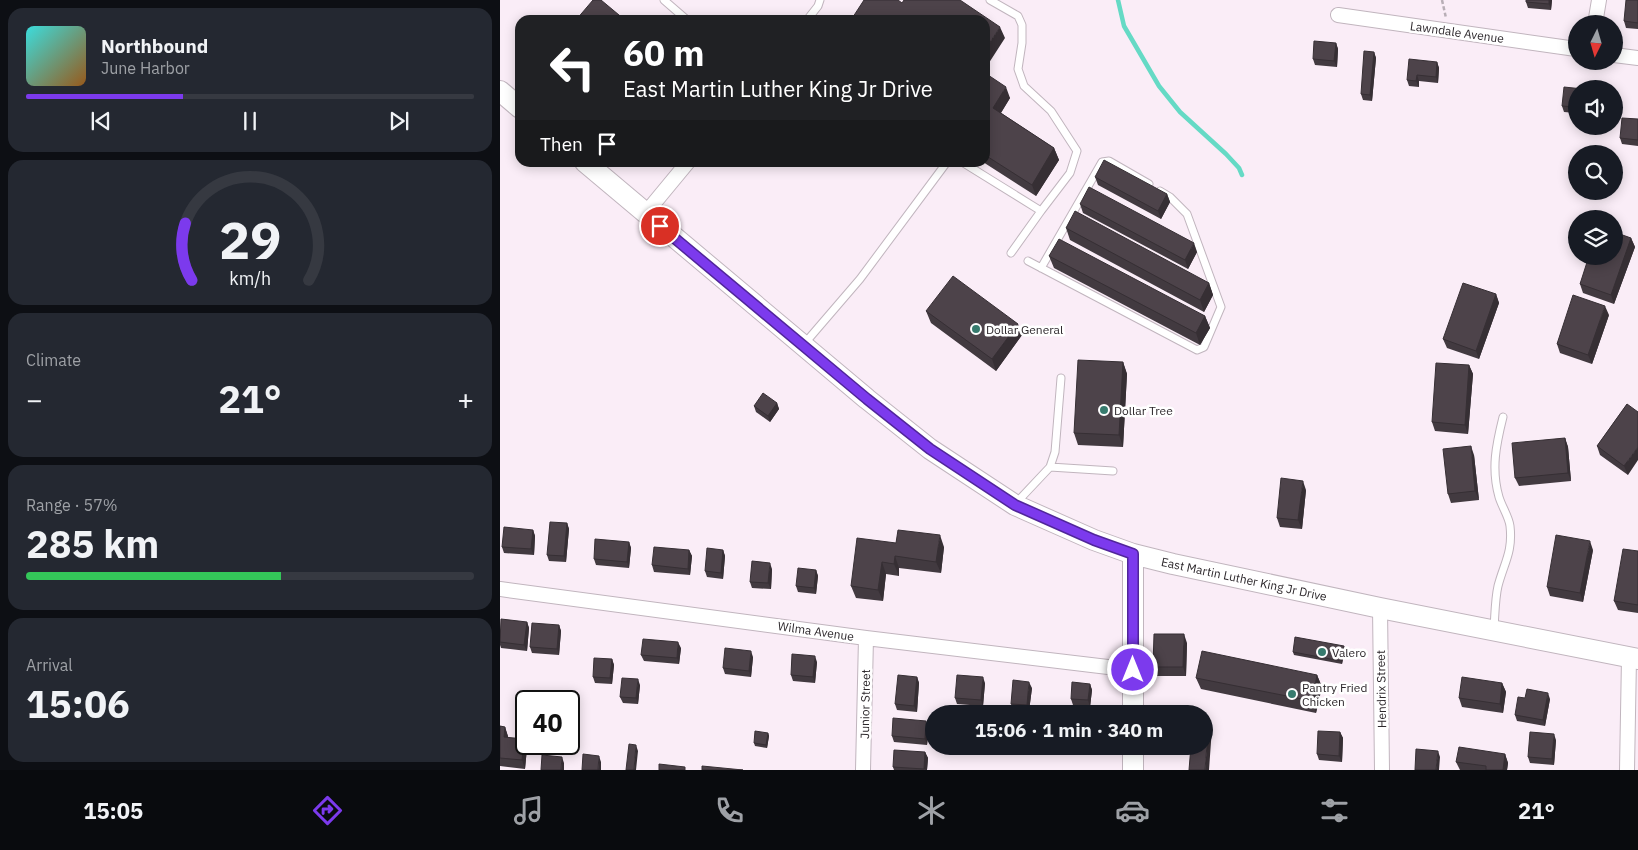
<!DOCTYPE html>
<html lang="en">
<head>
<meta charset="utf-8">
<style>
  :root { --surface:#171b24; --page:#242831; --text:#f1f3f6; --muted:#9ea1a6; --line:#363941; --accent:#7c3aed }
  body { margin:0; font-family:"IBM Plex Sans",sans-serif; background:var(--page); color:var(--text); height:100vh; display:flex; flex-direction:column; font-size:19px; white-space:nowrap }
  * { box-sizing:border-box; margin:0 }
  p { font-size:16px; color:var(--muted) }
  .icon { flex:none; width:28px; height:28px; fill:none; stroke:currentColor; stroke-width:2; stroke-linecap:round; stroke-linejoin:round }
  .map { position:relative; flex:1; overflow:hidden }
  .panel { display:flex; flex-direction:column; gap:8px; padding:8px; background:#0d0f14; width:500px }
  .panel>* { flex:none }
  .top-card { position:absolute; left:15px; top:15px; width:475px; height:152px; border-radius:15px; box-shadow:0 2px 12px #0003; background:#202124; color:#fff; overflow:hidden }
  .needle { width:32px; rotate:185deg }
  .fabs { position:absolute; left:1068px; top:15px; display:grid; gap:10px }
  .fabs a { display:grid; place-items:center; width:55px; height:55px; border-radius:50%; background:var(--surface); box-shadow:0 2px 12px #0003; font-size:25px }
  .speed { position:absolute; left:15px; top:690px; display:flex; gap:10px; font-size:25px; font-weight:700; text-align:center }
  .speed>* { display:grid; place-content:center; width:65px; height:65px; border-radius:50%; background:var(--surface); box-shadow:0 2px 12px #0003; line-height:1 }
  .speed .limit { border:2px solid #111; border-radius:8px; background:#fff; color:#111 }
  .pin { position:absolute; display:grid; place-items:center; width:42px; height:42px; color:#fff; margin:-21px; border:2px solid #fff; border-radius:50%; box-shadow:0 1px 5px #0007 }
  .me { position:absolute; width:55px; margin:-28px; rotate:0deg; stroke-linejoin:round; filter:drop-shadow(0 0 4px #0008) }
  .turn { display:flex; align-items:center; gap:18px; height:105px; padding:0 25px; font-size:22px }
  .turn .icon { width:65px; height:65px; stroke-width:2.5 }
  .turn b { display:block; font-size:35px; line-height:42px }
  .then { display:flex; align-items:center; height:48px; padding:0 25px; background:#0003; gap:10px; font-size:19px }
  .big { font-size:38px; font-weight:700; line-height:1.1 }
  .panel .widget { flex:1; display:flex; flex-direction:column; justify-content:center; gap:8px; min-width:0; padding:0 18px; border-radius:15px; background:var(--page) }
  .panel .dial { align-items:center; gap:0 }
  .dial svg { height:130px; overflow:visible; fill:none; stroke:var(--line); stroke-width:7; stroke-linecap:round; text-anchor:middle }
  .dial text { fill:var(--text); stroke:none }
  .song { display:flex; align-items:center; gap:15px }
  .cover { width:60px; height:60px; border-radius:8px; background:linear-gradient(135deg,hsl(180 70% 55%),hsl(30 70% 35%)) }
  .played { height:5px; border-radius:2px; background:linear-gradient(90deg,var(--accent) 35%,var(--line) 35%) }
  .keys { display:flex; justify-content:space-around; direction:ltr }
  .heat { display:flex; justify-content:space-between; align-items:center; font-size:28px; direction:ltr }
  .charge { height:8px; border-radius:4px; background:linear-gradient(90deg,#34c759 57%,var(--line) 0) }
  .trip { position:absolute; left:425px; top:705px; width:288px; height:50px; border-radius:25px; background:var(--surface); box-shadow:0 2px 12px #0003; font-weight:700; line-height:50px; text-align:center }
  .tab-bar { display:flex; height:80px; justify-content:space-around; align-items:center; background:#090b0e; color:var(--muted) }
  .tab-bar .icon { width:35px; height:35px }
  .tab-bar .current { color:var(--accent) }
  .tab-bar b { font-size:22px; color:var(--text) }
  main { display:flex; flex:1; min-height:0 }
  .map>svg:first-child { display:block }
</style>
</head>
<body>
<main>
<section class="panel">
<div class="widget">
<div class="song"><i class="cover"></i><div><b>Northbound</b><p>June Harbor</p></div></div>
<div class="played"></div>
<div class="keys"><svg class="icon" aria-label="previous" viewBox="0 0 24 24"><path d="M18 5L8 12l10 7zM5 5v14"/></svg><svg class="icon" aria-label="pause" viewBox="0 0 24 24"><path d="M8 5v14M16 5v14"/></svg><svg class="icon" aria-label="next" viewBox="0 0 24 24"><path d="M6 5l10 7-10 7zM19 5v14"/></svg></div>
</div>
<div class="widget dial"><svg viewBox="0 0 100 80">
<path d="M14 69A42 42 0 1 1 86 69"/>
<path d="M14 69A42 42 0 0 1 10 34" stroke="#7c3aed"/>
<text x="50" y="56" font-size="32" font-weight="700">29</text>
<text x="50" y="72" font-size="11">km/h</text>
</svg></div>
<div class="widget"><p>Climate</p>
<div class="heat"><a>−</a><b class="big">21°</b><a>+</a></div>
</div>
<div class="widget"><p>Range · 57%</p><b class="big">285 km</b><div class="charge"></div></div>
<div class="widget"><p>Arrival</p><b class="big">15:06</b></div>
</section>
<div class="map">
<svg width="1138" height="770" viewBox="0 0 1138 770">
  <rect width="100%" height="100%" fill="#faedf7"/>
  <g fill="none" stroke-linecap="round" stroke-linejoin="round">
    <path stroke="#65dac5" stroke-width="4.5" d="M618,0L624,26L659,86L680,112L726,154L739,168L742,175"/>
    <defs>
      <path id="lane" d="M164,0L187,20
        M307,20L318,6L320,0
        M462,162L541,211L570,173L577,151L551,111L524,86L518,69L522,43V25L518,16L490,0
        M511,253L541,211
        M528,261L697,350L704,347L721,307L687,214L670,197L660,191
        M541,268L602,162L609,161L649,184
        M305,343L360,279L447,162
        M550,467L555,452L561,378
        M517,502L550,467L613,471
        M994,628C995,615 995,599 998,586C1004,563 1013,552 1010,526C1009,517 1002,507 999,497C991,469 996,445 1003,417"/>
      <path id="street" d="M838,15L1076,49
        M1095,24L1099,0
        M1114,55L1138,58
        M145,214L188,162
        M0,589L366,638L633,670
        M880,608L882,770
        M363,770L366,638
        M1127,770L1129,658"/>
      <path id="secondary" d="M0,91L20,108
        M85,162L367,399L430,449L515,505L594,540L633,554L673,564L880,608L1138,659
        M633,714V554
        M633,770V746"/>
    </defs>
    <use href="#lane" stroke="#c1b5be" stroke-width="9"/>
    <use href="#street" stroke="#c1b5be" stroke-width="16"/>
    <use href="#secondary" stroke="#c1b5be" stroke-width="22"/>
    <path stroke="#b8aeb6" stroke-width="2.5" stroke-dasharray="4 2.5" stroke-linecap="butt" d="M942,0L946,18"/>
    <use href="#lane" stroke="#fff" stroke-width="7"/>
    <use href="#street" stroke="#fff" stroke-width="14"/>
    <use href="#secondary" stroke="#fff" stroke-width="20"/>
  </g>
  <path fill="#423a40" d="M1026,0H1052L1051,10L1028,8L1026,2Z
    M1138,0V29L1126,28L1124,21Z
    M836,43L838,49L837,67L815,65L813,59Z
    M874,52L876,58L872,101L863,100L861,94Z
    M937,62L939,68L938,83L919,81V87L909,86L907,80Z
    M485,73L510,98L501,113L554,148L559,160L536,196L483,162H485Z
    M1076,89V113L1064,112L1062,106Z
    M1138,119V146L1122,144L1120,138Z
    M595,177L667,194L670,202L661,219L598,185Z
    M580,204L697,252L688,269L583,213Z
    M566,228L709,283L713,295L704,312L570,240Z
    M1131,238L1135,247L1114,304L1083,293L1080,284Z
    M549,256L705,316L710,328L700,345L554,268Z
    M996,294L999,303L979,359L947,348L943,339Z
    M426,311L522,335L496,371L431,323Z
    M1109,315L1092,364L1060,353L1057,344Z
    M623,362L627,374L623,447L578,445L574,433Z
    M969,365L973,374L968,434L935,431L932,422Z
    M277,403L279,409L270,422L256,412L254,406Z
    M1127,404L1128,475L1100,455L1097,446Z
    M1065,438L1068,447L1071,481L1019,486L1015,478Z
    M974,455L979,500L951,503L948,494Z
    M806,490L802,529L780,527L777,518Z
    M67,523L69,529L66,562L49,561L47,555Z
    M33,530L35,536L34,555L4,553L2,547Z
    M129,542L131,548L129,568L96,565L94,559Z
    M396,543L444,547L441,573L399,568V576L386,574L383,601L356,598L351,586Z
    M189,550L192,556L190,575L154,572L152,565Z
    M223,550L225,556L223,579L207,577L205,571Z
    M1093,550L1083,602L1050,596L1047,587Z
    M1138,551V613L1118,610L1114,601Z
    M272,569L271,589L252,588L250,582Z
    M316,570L318,576L316,594L298,592L296,586Z
    M27,622L29,628L27,651L1,648L0,645V630Z
    M59,625L61,631L59,655L32,653L30,647Z
    M687,643L686,676H657L653,667Z
    M181,648L179,664L144,661L141,655Z
    M845,649L842,664L794,655L793,652Z
    M253,657L251,677L225,674L223,668Z
    M112,659L114,665L112,684L95,683L93,677Z
    M317,662L315,683L293,681L291,675Z
    M817,675L822,687L816,713L701,689L696,678Z
    M417,677L419,683L417,712L397,710L395,704Z
    M485,683L483,706L457,704L455,698Z
    M1002,683L1006,692L1003,713L962,707L959,698Z
    M590,684L592,690L590,707L573,705L571,699Z
    M140,685L138,704L123,703L120,697Z
    M532,688L529,711L513,710L511,704Z
    M1025,698L1050,699L1045,726L1017,721L1015,715Z
    M0,726L5,727L8,737L27,748L25,769L0,766Z
    M429,727L427,745L394,742L392,736Z
    M840,732L843,738L842,762L819,760L817,754Z
    M268,733L269,736L267,748L255,746L254,743Z
    M1056,740L1054,765L1030,763L1028,757Z
    M425,752L428,758L427,770H394L393,767Z
    M1005,754L1008,763L1007,770H960L956,762Z"/>
  <path fill="#362f34" d="M1049,0H1052L1051,10L1049,4Z
    M500,27L505,38L485,69V50Z
    M836,43L838,49L837,67L834,61Z
    M874,52L876,58L872,101L870,95Z
    M937,62L939,68L938,83L936,77Z
    M917,75L919,81V87L916,81Z
    M506,87L510,98L497,119L493,108Z
    M554,148L559,160L536,196L532,185Z
    M667,194L670,202L661,219L658,211Z
    M1131,238L1135,247L1114,304L1111,295Z
    M694,243L697,252L688,269L685,260Z
    M709,283L713,295L704,312L700,300Z
    M996,294L999,303L979,359L976,351Z
    M1105,306L1109,315L1092,364L1088,355Z
    M705,316L710,328L700,345L696,333Z
    M518,324L522,335L496,371L492,359Z
    M623,362L627,374L623,447L619,435Z
    M969,365L973,374L968,434L965,425Z
    M277,403L279,409L270,422L268,416Z
    M1065,438L1068,447L1071,481L1068,473Z
    M971,446L974,455L979,500L975,491Z
    M1138,447V460L1128,475L1124,466Z
    M803,481L806,490L802,529L798,520Z
    M67,523L69,529L66,562L64,556Z
    M33,530L35,536L34,555L31,549Z
    M440,535L444,547L441,573L436,562Z
    M1090,541L1093,550L1083,602L1080,593Z
    M129,542L131,548L129,568L127,562Z
    M189,550L192,556L190,575L188,569Z
    M223,550L225,556L223,579L221,573Z
    M395,556L399,568V576L394,564Z
    M382,562L386,574L383,601L378,590Z
    M270,563L272,569L271,589L268,583Z
    M316,570L318,576L316,594L314,588Z
    M27,622L29,628L27,651L24,645Z
    M59,625L61,631L59,655L57,649Z
    M684,634L687,643L686,676L683,667Z
    M178,642L181,648L179,664L177,658Z
    M844,646L845,649L842,664L841,661Z
    M251,651L253,657L251,677L249,671Z
    M315,656L317,662L315,683L313,677Z
    M112,659L114,665L112,684L110,678Z
    M817,675L822,687L816,713L812,701Z
    M417,677L419,683L417,712L414,706Z
    M483,677L485,683L483,706L481,700Z
    M138,679L140,685L138,704L136,698Z
    M529,682L532,688L529,711L527,705Z
    M1002,683L1006,692L1003,713L1000,704Z
    M590,684L592,690L590,707L588,700Z
    M1048,693L1050,699L1045,726L1043,720Z
    M709,719L712,728L709,770H705Z
    M426,721L429,727L427,745L425,739Z
    M5,727L8,736L7,746L4,737Z
    M840,732L843,738L842,762L839,756Z
    M268,733L269,736L267,748L266,745Z
    M1054,734L1056,740L1054,765L1052,759Z
    M24,739L27,748L25,769L22,760Z
    M136,745L138,751L136,770H134Z
    M938,751L940,757L939,770H936Z
    M425,752L428,758L427,770L424,769Z
    M1005,754L1008,763L1007,770H1003Z
    M99,756L101,762V770H98Z
    M62,757L64,763V770H61Z"/>
  <path fill="#4d434a" stroke="#362f34" d="M93,0H101L125,20H76Z
    M364,0H398L402,3L404,0H460L500,27L485,50V20H351Z
    M1026,0H1049V4L1026,2Z
    M1126,0H1138V23L1124,21Z
    M814,41L836,43L834,61L813,59Z
    M864,51L874,52L870,95L861,94Z
    M909,59L937,62L936,77L917,75L916,81L907,80Z
    M485,73L506,87L493,108L554,148L532,185L485,155Z
    M1064,87L1083,89H1076V107L1062,106Z
    M1122,118L1138,119V140L1120,138Z
    M604,160L667,194L658,211L595,177Z
    M589,187L694,243L685,260L580,204Z
    M575,211L709,283L700,300L566,228Z
    M1114,232L1131,238L1111,295L1080,284L1089,256H1114Z
    M559,239L705,316L696,333L549,256Z
    M453,276L518,324L492,359L426,311Z
    M963,283L996,294L976,351L943,339Z
    M1073,295L1105,306L1088,355L1057,344Z
    M578,360L623,362L619,435L574,433Z
    M936,363L969,365L965,425L932,422Z
    M263,393L277,403L268,416L254,406Z
    M1127,404L1138,412V447L1124,466L1097,446Z
    M1065,438L1068,473L1015,478L1012,443Z
    M971,446L975,491L948,494L943,449Z
    M781,478L803,481L798,520L777,518Z
    M50,522L67,523L64,556L47,555Z
    M4,527L33,530L31,549L2,547Z
    M398,530L440,535L436,562L395,556L394,564L382,562L378,590L351,586L357,538L396,543Z
    M1056,535L1090,541L1080,593L1047,587Z
    M95,539L129,542L127,562L94,559Z
    M154,547L189,550L188,569L152,565Z
    M207,548L223,550L221,573L205,571Z
    M1123,549L1138,551V605L1114,601Z
    M252,561L270,563L268,583L250,582Z
    M298,568L316,570L314,588L296,586Z
    M1,619L27,622L24,645L0,642Z
    M32,623L59,625L57,649L30,647Z
    M654,634H684L683,667H653Z
    M795,637L844,646L841,661L793,652Z
    M143,639L178,642L177,658L141,655Z
    M225,648L251,651L249,671L223,668Z
    M702,651L817,675L812,701L696,678Z
    M292,654L315,656L313,677L291,675Z
    M94,658L112,659L110,678L93,677Z
    M398,675L417,677L414,706L395,704Z
    M457,675L483,677L481,700L455,698Z
    M962,677L1002,683L1000,704L959,698Z
    M122,678L138,679L136,698L120,697Z
    M513,680L529,682L527,705L511,704Z
    M572,682L590,684L588,700L571,699Z
    M1027,689L1048,693L1043,720L1015,715L1018,697L1025,698Z
    M393,718L426,721L425,739L392,736Z
    M704,718L709,719L705,770H689L691,746H704Z
    M0,726L5,727L4,737L24,739L22,760L0,758Z
    M255,731L268,733L266,745L254,743Z
    M818,731L840,732L839,756L817,754Z
    M1030,732L1054,734L1052,759L1028,757Z
    M129,744L136,745L134,770H126Z
    M959,747L1005,754L1003,770H986V766L956,762Z
    M916,749L938,751L936,770H915Z
    M394,750L425,752L424,769L393,767Z
    M83,754L99,756L98,770H82Z
    M42,755L62,757L61,770H41Z
    M159,764L185,767V770H159Z
    M202,766L243,770H202Z"/>
  <g fill="none" stroke-linecap="round" stroke-linejoin="round">
    <defs>
      <path id="route" d="M160,226L367,399L430,449L515,505L594,540L633,554V670"/>
    </defs>
    <use href="#route" stroke="#51269a" stroke-width="12"/>
    <use href="#route" stroke="#7c3aed" stroke-width="9"/>
  </g>
  <g fill="#377b6e" stroke="#fff" stroke-width="2">
    <circle cx="476" cy="329" r="5"/>
    <circle cx="604" cy="410" r="5"/>
    <circle cx="822" cy="652" r="5"/>
    <circle cx="792" cy="694" r="5"/>
  </g>
  <g text-anchor="middle" dominant-baseline="central" stroke-width="5" stroke-linejoin="round" paint-order="stroke">
    <g font-size="12" fill="#2c272b" stroke="#fff">
      <text transform="translate(957 32) rotate(8)">Lawndale Avenue</text>
      <text transform="translate(744 579) rotate(12)">East Martin Luther King Jr Drive</text>
      <text transform="translate(316 631) rotate(8)">Wilma Avenue</text>
      <text transform="translate(881 689) rotate(-91)">Hendrix Street</text>
      <text transform="translate(365 704) rotate(-89)">Junior Street</text>
    </g>
    <g font-size="12" fill="#2c272b" stroke="#fff" text-anchor="start">
      <text x="486" y="329">Dollar General</text>
      <text x="614" y="410">Dollar Tree</text>
      <text x="832" y="652">Valero</text>
      <text x="802" y="687">Pantry Fried<tspan x="802" dy="14">Chicken</tspan></text>
    </g>
  </g>
</svg>
<div class="fabs">
<a><svg class="needle" viewBox="-14 -14 28 28"><path d="M0-13l5 13h-10z" fill="#e53935"/><path d="M0 13l5-13h-10z" fill="#9ea1a6"/></svg></a>
<a><svg class="icon" aria-label="sound" viewBox="0 0 24 24"><path d="M4 9h4l5-4v14l-5-4H4zM17 9q2 3 0 6"/></svg></a>
<a><svg class="icon" aria-label="search" viewBox="0 0 24 24"><circle cx="10" cy="10" r="6"/><path d="M15 15l6 6"/></svg></a>
<a><svg class="icon" aria-label="layers" viewBox="0 0 24 24"><path d="M12 4l9 5-9 5-9-5zM3 14l9 5 9-5"/></svg></a>
</div>
<div class="speed"><div class="limit">40</div></div>
<div class="pin" style="left:160px;top:226px;background:#d93025"><svg class="icon" aria-label="arrive" viewBox="0 0 24 24"><path d="M6 21V4h12l-3 4 3 4H6"/></svg></div>
<svg class="me" style="left:633px;top:670px" viewBox="-20 -20 40 40"><circle r="17" fill="#7c3aed" stroke="#fff" stroke-width="3"/><path d="M0-11L8 9 0 5-8 9z" fill="#fff"/></svg>
<div class="trip">15:06 · 1 min · 340 m</div>
<div class="top-card">
<div class="turn"><svg class="icon" aria-label="left" viewBox="0 0 24 24"><path d="M17 20v-9H6M10 6l-5 5 5 5"/></svg><div><b>60 m</b>East Martin Luther King Jr Drive</div></div>
<div class="then">Then<svg class="icon" aria-label="arrive" viewBox="0 0 24 24"><path d="M6 21V4h12l-3 4 3 4H6"/></svg></div>
</div>
</div>
</main>
<nav class="tab-bar">
<b>15:05</b>
<svg class="icon current" aria-label="directions" viewBox="0 0 24 24"><path d="M12 3l9 9-9 9-9-9zM9 14v-3h6M13 9l2 2-2 2"/></svg>
<svg class="icon" aria-label="music" viewBox="0 0 24 24"><path d="M9 18V5l10-2v13"/><circle cx="6" cy="18" r="3"/><circle cx="16" cy="16" r="3"/></svg>
<svg class="icon" aria-label="phone" viewBox="0 0 24 24"><path d="M5 4h4l2 5-3 2q2 4 5 5l2-3 5 2v4C11 20 4 13 5 4z"/></svg>
<svg class="icon" aria-label="climate" viewBox="0 0 24 24"><path d="M12 3v18M4 7l16 10M4 17L20 7"/></svg>
<svg class="icon" aria-label="car" viewBox="0 0 24 24"><path d="M5 17H2v-5l4-1 3-4h7l3 4 3 1v5h-3M9 17h6M6 11h13"/><circle cx="7" cy="17" r="2"/><circle cx="17" cy="17" r="2"/></svg>
<svg class="icon" aria-label="filters" viewBox="0 0 24 24"><path d="M4 7h16M4 17h16"/><circle cx="9" cy="7" r="2"/><circle cx="15" cy="17" r="2"/></svg>
<b>21°</b>
</nav>
</body>
</html>
